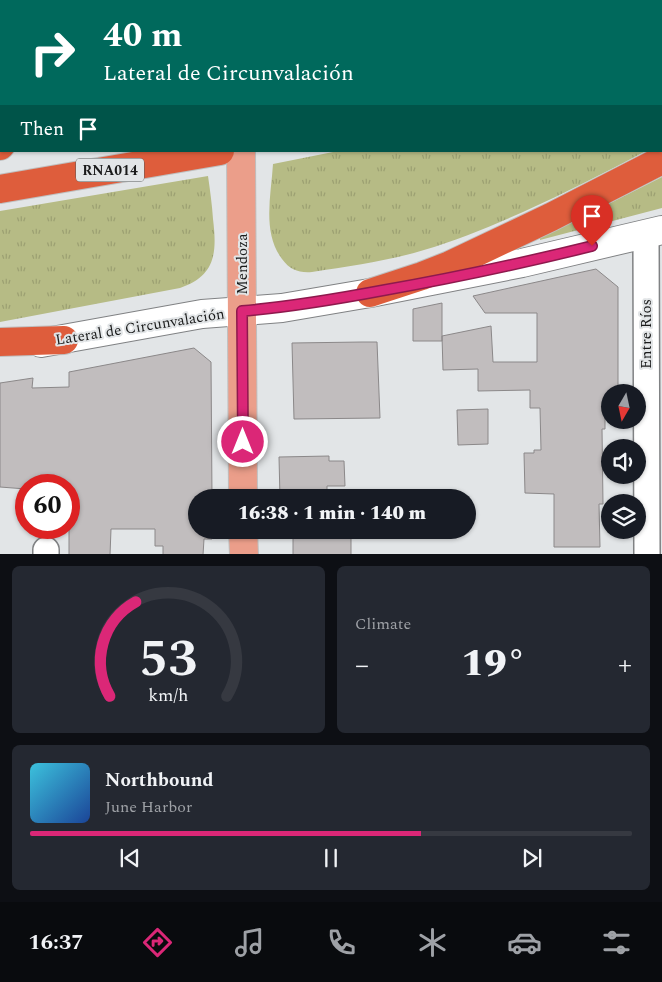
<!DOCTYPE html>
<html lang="en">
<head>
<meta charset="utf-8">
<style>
  :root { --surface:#171b24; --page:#242831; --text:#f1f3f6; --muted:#9ea1a6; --line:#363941; --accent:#db2777 }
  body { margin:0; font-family:Spectral,serif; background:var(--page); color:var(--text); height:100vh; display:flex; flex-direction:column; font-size:19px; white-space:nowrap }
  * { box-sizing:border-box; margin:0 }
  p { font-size:16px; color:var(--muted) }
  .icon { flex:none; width:28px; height:28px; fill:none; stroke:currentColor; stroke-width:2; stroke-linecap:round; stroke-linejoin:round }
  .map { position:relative; height:554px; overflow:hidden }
  .side { display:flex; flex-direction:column; gap:12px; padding:12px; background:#0d0f14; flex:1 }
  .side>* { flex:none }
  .banner { position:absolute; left:0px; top:0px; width:662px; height:152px; box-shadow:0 1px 4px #0004; background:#00695c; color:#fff; overflow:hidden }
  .needle { width:32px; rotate:189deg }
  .tools { position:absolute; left:601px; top:384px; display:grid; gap:10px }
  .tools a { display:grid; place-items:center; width:45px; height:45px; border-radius:50%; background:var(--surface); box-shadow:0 1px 4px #0004; font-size:25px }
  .speed { position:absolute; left:15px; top:474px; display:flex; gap:10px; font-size:25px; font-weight:700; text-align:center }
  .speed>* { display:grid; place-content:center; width:65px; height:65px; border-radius:50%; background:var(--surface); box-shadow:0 1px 4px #0004; line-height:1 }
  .speed .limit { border:8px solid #d22; background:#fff; color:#111 }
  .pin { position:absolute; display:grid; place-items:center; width:42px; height:42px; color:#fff; margin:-51px -21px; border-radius:50% 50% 50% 0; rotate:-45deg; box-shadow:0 0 5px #0007 }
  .pin .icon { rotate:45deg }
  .me { position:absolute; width:55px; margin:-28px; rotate:0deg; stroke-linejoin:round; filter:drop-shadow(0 0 4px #0008) }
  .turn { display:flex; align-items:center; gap:18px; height:105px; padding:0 20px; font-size:22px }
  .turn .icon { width:65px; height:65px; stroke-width:2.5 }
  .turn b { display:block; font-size:35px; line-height:42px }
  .then { display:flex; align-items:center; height:48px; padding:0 20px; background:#0003; gap:10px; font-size:19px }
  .big { font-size:38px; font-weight:800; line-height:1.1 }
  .side .widget { flex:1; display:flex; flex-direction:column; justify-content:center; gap:8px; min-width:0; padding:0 18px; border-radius:8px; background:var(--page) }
  .side .dial { align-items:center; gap:0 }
  .dial svg { height:130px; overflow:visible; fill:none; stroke:var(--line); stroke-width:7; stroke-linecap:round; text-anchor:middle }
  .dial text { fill:var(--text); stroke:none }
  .song { display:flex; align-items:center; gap:15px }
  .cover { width:60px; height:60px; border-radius:8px; background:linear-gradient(135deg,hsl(190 70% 55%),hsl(220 70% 35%)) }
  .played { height:5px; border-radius:2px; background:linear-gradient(90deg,var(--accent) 65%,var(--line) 65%) }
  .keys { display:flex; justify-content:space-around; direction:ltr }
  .heat { display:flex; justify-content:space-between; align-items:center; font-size:28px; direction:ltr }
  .side .tiles { flex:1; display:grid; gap:12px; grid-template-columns:1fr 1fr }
  .widget:last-child { grid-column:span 2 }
  .trip { position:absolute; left:188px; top:489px; width:288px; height:50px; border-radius:25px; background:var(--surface); box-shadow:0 1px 4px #0004; font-weight:800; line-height:50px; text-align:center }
  .tabs { display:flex; height:80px; justify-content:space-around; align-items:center; background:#090b0e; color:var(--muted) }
  .tabs .icon { width:35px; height:35px }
  .tabs .selected { color:var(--accent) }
  .tabs b { font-size:22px; color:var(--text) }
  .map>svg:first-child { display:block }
</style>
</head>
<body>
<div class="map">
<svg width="662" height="555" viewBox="0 0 662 555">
  <defs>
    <pattern id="grass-tufts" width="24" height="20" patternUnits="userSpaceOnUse" patternTransform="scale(1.25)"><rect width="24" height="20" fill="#b6bb85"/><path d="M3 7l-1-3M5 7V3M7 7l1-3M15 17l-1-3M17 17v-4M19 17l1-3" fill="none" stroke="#9ca072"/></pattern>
  </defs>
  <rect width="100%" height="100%" fill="#e2e5e7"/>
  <path fill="url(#grass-tufts)" d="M53,0H208L209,1H44Z
    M269,0H604L599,1H269Z
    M0,8H1V120H0Z
    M338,151H646C606,172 565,193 523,212C491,226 458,240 424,250C388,261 350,266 312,272C299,273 290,270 282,259C262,232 271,196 273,164Z
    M208,176C210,190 212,204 213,219C217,252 216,276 180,288L0,322V211Z
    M662,177V208L540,240V238Z"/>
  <path fill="#c1bdbe" stroke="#8b8889" d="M596,269L618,287V392H610V406H605V429H602L603,504H599L600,547H554V494L525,493L524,453H534V450H541L540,408H530V390L478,391V369L443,370L442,336L491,326L493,362H537V313H485L473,296Z
    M442,303V341H413V309Z
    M362,342H377L380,418L294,419L292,343Z
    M194,348L211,362L212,498H196V530H212V539H204L203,555H163V546H155V529H111L110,555H69V485H26V489L0,487V383L33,378L32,388L69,387V372Z
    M488,409V444L458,445L457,410Z
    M329,456V461H344L345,486H327V498H280L279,457Z
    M280,530H351V555H293V537H280Z"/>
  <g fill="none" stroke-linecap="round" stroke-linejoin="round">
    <defs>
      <path id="minor" d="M646,234L647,555
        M46,550V555"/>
      <path id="tertiary" d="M41,343L202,314L282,308L370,293L522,263L662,230"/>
      <path id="primary" d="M241,1V0
        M241,151L243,498
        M243,530L244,555"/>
      <path id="motorway" d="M661,11H662
        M661,56L662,55
        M0,146L1,145
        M0,189L220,151
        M370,293L422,276L450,265L551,217L662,160
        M0,342L64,340"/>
    </defs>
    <use href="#minor" stroke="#808284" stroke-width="28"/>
    <use href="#tertiary" stroke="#808284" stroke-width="30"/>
    <use href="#primary" stroke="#bfbfbf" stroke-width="30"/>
    <use href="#motorway" stroke="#bfbfbf" stroke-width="30"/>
    <use href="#minor" stroke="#fff" stroke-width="25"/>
    <use href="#tertiary" stroke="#fff" stroke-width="28"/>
    <use href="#primary" stroke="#eb9e8a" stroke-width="28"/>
    <use href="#motorway" stroke="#de5d3c" stroke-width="28"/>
  </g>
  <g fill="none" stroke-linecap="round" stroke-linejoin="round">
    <defs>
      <path id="route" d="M243,442L242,311C290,307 337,299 385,290C454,278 523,263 592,246"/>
    </defs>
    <use href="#route" stroke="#8e194d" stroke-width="12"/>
    <use href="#route" stroke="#db2777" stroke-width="9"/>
  </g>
  <g text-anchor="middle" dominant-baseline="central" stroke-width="4" stroke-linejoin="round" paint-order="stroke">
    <rect fill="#e2e5e7" stroke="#565858" stroke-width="1" x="76" y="158.5" width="68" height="23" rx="4"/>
    <g font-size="14" font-weight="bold" fill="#1a1b1b">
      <text x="110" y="170">RNA014</text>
    </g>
    <g font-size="15" fill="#1a1b1b" stroke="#e2e5e7">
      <text transform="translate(242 264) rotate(-90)">Mendoza</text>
      <text transform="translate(140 327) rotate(-9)">Lateral de Circunvalación</text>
      <text transform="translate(646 334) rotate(-90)">Entre Ríos</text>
    </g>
  </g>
</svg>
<div class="tools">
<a><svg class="needle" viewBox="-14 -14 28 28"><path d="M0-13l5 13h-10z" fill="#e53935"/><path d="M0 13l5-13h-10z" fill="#9ea1a6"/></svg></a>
<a><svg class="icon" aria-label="sound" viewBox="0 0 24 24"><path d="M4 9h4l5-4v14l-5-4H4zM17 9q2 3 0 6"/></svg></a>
<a><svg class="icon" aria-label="layers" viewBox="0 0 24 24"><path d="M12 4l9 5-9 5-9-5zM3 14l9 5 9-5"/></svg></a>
</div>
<div class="speed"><div class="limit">60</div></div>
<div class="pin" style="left:592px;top:246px;background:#d93025"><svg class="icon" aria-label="arrive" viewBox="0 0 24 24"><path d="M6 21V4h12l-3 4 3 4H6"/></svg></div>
<svg class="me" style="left:243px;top:442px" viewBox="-20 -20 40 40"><circle r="17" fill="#db2777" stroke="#fff" stroke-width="3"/><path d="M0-11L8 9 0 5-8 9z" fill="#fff"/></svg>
<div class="trip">16:38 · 1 min · 140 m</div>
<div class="banner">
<div class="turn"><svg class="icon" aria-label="right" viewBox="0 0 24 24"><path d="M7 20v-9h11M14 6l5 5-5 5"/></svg><div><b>40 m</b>Lateral de Circunvalación</div></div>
<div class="then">Then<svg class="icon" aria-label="arrive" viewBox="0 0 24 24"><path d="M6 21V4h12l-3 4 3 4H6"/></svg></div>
</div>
</div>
<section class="side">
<div class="tiles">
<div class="widget dial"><svg viewBox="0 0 100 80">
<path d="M14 69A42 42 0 1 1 86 69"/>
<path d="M14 69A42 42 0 0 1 30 11" stroke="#db2777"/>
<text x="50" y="56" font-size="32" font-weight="700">53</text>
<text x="50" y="72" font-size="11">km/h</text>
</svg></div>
<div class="widget"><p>Climate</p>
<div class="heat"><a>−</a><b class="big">19°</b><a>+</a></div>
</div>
<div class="widget">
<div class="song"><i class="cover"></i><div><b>Northbound</b><p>June Harbor</p></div></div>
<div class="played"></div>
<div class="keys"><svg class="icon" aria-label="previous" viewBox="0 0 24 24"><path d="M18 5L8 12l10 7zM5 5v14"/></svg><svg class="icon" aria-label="pause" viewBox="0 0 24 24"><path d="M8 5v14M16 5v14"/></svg><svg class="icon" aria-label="next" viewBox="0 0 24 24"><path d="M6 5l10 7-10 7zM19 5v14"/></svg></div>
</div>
</div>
</section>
<nav class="tabs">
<b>16:37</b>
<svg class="icon selected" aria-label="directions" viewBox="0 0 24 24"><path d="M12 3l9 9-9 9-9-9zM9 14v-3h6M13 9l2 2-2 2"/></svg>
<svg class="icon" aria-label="music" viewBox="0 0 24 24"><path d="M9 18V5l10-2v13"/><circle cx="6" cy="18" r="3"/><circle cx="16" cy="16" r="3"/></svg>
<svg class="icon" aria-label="phone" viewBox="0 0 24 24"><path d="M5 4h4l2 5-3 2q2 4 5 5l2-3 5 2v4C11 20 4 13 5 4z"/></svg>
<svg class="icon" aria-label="climate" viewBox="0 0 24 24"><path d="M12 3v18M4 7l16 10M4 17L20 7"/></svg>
<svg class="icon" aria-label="car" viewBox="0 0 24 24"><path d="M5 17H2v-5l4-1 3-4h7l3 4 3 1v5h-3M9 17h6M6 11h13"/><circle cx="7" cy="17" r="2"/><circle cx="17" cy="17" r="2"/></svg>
<svg class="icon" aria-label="filters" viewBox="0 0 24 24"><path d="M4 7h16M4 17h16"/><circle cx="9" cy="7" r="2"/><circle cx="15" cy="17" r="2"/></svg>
</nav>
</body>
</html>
